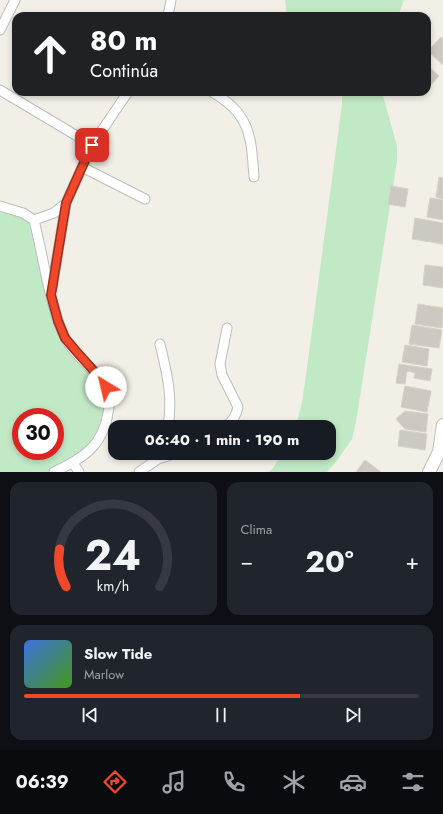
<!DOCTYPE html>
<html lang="es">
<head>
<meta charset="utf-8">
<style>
  :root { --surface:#171b24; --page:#20242c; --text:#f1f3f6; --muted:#9ea1a6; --line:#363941; --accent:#f1482c }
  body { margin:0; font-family:Jost,sans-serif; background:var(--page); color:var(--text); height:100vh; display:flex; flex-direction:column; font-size:15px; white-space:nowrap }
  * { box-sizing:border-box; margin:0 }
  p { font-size:13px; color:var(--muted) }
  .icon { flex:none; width:22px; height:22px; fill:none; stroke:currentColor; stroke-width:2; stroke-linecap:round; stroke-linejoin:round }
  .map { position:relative; height:472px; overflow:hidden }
  .details { display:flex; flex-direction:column; gap:10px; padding:10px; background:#0d0f14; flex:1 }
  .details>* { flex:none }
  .hud { position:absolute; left:12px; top:12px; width:419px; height:84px; border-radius:12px; box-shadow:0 2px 6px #0003; background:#202124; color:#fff; overflow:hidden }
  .speed { position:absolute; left:12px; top:408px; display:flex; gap:8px; font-size:20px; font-weight:700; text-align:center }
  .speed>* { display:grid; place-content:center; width:52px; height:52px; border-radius:50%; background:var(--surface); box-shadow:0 2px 6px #0003; line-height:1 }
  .speed .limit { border:6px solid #d22; background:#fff; color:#111 }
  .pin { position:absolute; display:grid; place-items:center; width:34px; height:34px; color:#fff; margin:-17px; border-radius:8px; box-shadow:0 2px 6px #0006 }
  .me { position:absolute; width:44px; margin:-22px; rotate:324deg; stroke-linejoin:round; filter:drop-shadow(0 0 3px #0008) }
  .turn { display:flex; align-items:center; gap:14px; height:84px; padding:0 12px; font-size:18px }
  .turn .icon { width:52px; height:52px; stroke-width:2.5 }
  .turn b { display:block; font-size:28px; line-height:34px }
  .big { font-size:30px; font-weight:700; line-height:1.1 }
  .details .widget { flex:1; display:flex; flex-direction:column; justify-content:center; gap:6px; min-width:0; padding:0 14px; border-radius:12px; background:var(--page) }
  .details .dial { align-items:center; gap:0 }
  .dial svg { height:104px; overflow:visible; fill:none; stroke:var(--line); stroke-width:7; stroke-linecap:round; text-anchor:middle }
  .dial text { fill:var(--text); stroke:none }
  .song { display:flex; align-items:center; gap:12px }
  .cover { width:48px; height:48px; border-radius:6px; background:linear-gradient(135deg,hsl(220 70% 55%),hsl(100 70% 35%)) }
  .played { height:4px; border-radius:2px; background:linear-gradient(90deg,var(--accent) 70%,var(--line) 70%) }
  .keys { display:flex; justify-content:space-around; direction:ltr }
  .heat { display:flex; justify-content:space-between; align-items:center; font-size:22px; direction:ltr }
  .details .tiles { flex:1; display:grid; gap:10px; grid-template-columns:1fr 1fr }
  .widget:last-child { grid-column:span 2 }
  .trip { position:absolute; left:108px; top:420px; width:228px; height:40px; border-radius:12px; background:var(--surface); box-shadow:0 2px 6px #0003; font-weight:700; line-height:40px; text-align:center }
  .menu { display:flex; height:64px; justify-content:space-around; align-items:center; background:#090b0e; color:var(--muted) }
  .menu .icon { width:28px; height:28px }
  .menu .on { color:var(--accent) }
  .menu b { font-size:18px; color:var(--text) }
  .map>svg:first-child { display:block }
</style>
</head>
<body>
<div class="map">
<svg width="443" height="472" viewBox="0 0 443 472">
  <rect width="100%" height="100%" fill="#f1efe6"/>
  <path fill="#c2e9c5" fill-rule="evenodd" d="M285,0H404L398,16H287Z
    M342,92H382L397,146V161L356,422L352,439L336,462L327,472H269L273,468L283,453H329V427H296L302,402L306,375L342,104Z
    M0,206L34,220L65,338L94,371L110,405L98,441L54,472H0ZM21,417H55V451H21Z"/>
  <path fill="#ccc9c3" stroke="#d6d1c4" d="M441,37L443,39V65L428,51Z
    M427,65L439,76L427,89Z
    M439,177L443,178V199L436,197Z
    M391,186L408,189L405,207L388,204Z
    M430,198L443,200V220L427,217Z
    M415,218L443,223V244L412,239Z
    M425,265L443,267V288L423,285Z
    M418,304L443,308L442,328L415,324Z
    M412,325L442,330L439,348L409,344Z
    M405,345L429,349L427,366L402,362Z
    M399,364L432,369L430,381L414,378L415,373L407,371L405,384L396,383Z
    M405,386L431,391L427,412L401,407Z
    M405,411L428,414L426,432L405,429L396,419Z
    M400,430L427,434L425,450L398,446Z
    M365,460L381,472H356Z"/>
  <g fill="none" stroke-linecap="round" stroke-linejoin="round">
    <defs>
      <path id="minor" d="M168,16L171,0
        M0,30L15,0
        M0,90L92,145
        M212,92C251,114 251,137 254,177
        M82,167L145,199
        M0,206L23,213L34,220C43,256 49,300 63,334C72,355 94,367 105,386C109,394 110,405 108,413C103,446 82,459 54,472
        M34,220L54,213L66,203L92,145L128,92
        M52,288L66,203
        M160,344C167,374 173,396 168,427
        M225,427C233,421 236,416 238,407L222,375L220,364L227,328
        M73,463L79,472
        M139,472L158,459L177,453"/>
      <path id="tertiary" d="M429,472L439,452L443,425"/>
    </defs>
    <use href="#minor" stroke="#bbbdc2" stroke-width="11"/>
    <use href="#tertiary" stroke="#bbbdc2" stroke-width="14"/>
    <use href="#minor" stroke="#fff" stroke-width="9"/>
    <use href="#tertiary" stroke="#fff" stroke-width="12"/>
  </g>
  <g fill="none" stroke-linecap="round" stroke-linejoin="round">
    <defs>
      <path id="route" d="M92,145L66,203L51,295L58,321L65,338L76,351L94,371L106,387"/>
    </defs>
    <use href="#route" stroke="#9d2f1d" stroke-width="10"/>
    <use href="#route" stroke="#f1482c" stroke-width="7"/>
  </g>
</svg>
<div class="speed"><div class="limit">30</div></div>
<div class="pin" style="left:92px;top:145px;background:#d93025"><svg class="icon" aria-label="arrive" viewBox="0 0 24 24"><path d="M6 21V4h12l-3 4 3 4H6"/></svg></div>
<svg class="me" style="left:106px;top:387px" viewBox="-20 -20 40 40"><circle r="19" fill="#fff"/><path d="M0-13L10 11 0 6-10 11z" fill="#f1482c"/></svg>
<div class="trip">06:40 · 1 min · 190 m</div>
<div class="hud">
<div class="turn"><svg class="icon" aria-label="ahead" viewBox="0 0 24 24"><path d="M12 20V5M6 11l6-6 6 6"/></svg><div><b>80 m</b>Continúa</div></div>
</div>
</div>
<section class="details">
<div class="tiles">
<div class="widget dial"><svg viewBox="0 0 100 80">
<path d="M14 69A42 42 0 1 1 86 69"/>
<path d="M14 69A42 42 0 0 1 9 40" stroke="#f1482c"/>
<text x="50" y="56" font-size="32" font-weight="700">24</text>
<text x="50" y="72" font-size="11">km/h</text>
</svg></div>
<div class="widget"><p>Clima</p>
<div class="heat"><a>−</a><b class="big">20°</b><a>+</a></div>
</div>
<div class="widget">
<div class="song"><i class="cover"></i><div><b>Slow Tide</b><p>Marlow</p></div></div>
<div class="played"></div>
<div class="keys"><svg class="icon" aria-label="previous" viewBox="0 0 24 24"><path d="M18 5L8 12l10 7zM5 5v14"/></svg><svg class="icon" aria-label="pause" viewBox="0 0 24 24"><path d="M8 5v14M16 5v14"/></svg><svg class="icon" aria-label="next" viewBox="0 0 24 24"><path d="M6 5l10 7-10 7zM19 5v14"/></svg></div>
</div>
</div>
</section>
<nav class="menu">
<b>06:39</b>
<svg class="icon on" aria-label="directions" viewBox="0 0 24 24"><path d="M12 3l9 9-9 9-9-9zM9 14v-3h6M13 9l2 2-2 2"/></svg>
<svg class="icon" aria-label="music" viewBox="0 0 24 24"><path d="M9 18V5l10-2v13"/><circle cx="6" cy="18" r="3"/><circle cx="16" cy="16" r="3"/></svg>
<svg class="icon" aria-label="phone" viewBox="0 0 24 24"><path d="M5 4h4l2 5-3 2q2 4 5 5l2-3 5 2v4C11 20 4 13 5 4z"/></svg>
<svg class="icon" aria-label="climate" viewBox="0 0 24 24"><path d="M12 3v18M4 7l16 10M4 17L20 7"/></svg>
<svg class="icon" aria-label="car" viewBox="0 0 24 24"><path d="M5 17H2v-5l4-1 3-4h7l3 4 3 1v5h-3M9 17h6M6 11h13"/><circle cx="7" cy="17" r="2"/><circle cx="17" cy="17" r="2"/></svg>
<svg class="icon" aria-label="filters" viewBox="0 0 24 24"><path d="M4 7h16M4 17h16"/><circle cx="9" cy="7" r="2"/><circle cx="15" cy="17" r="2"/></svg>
</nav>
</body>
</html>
